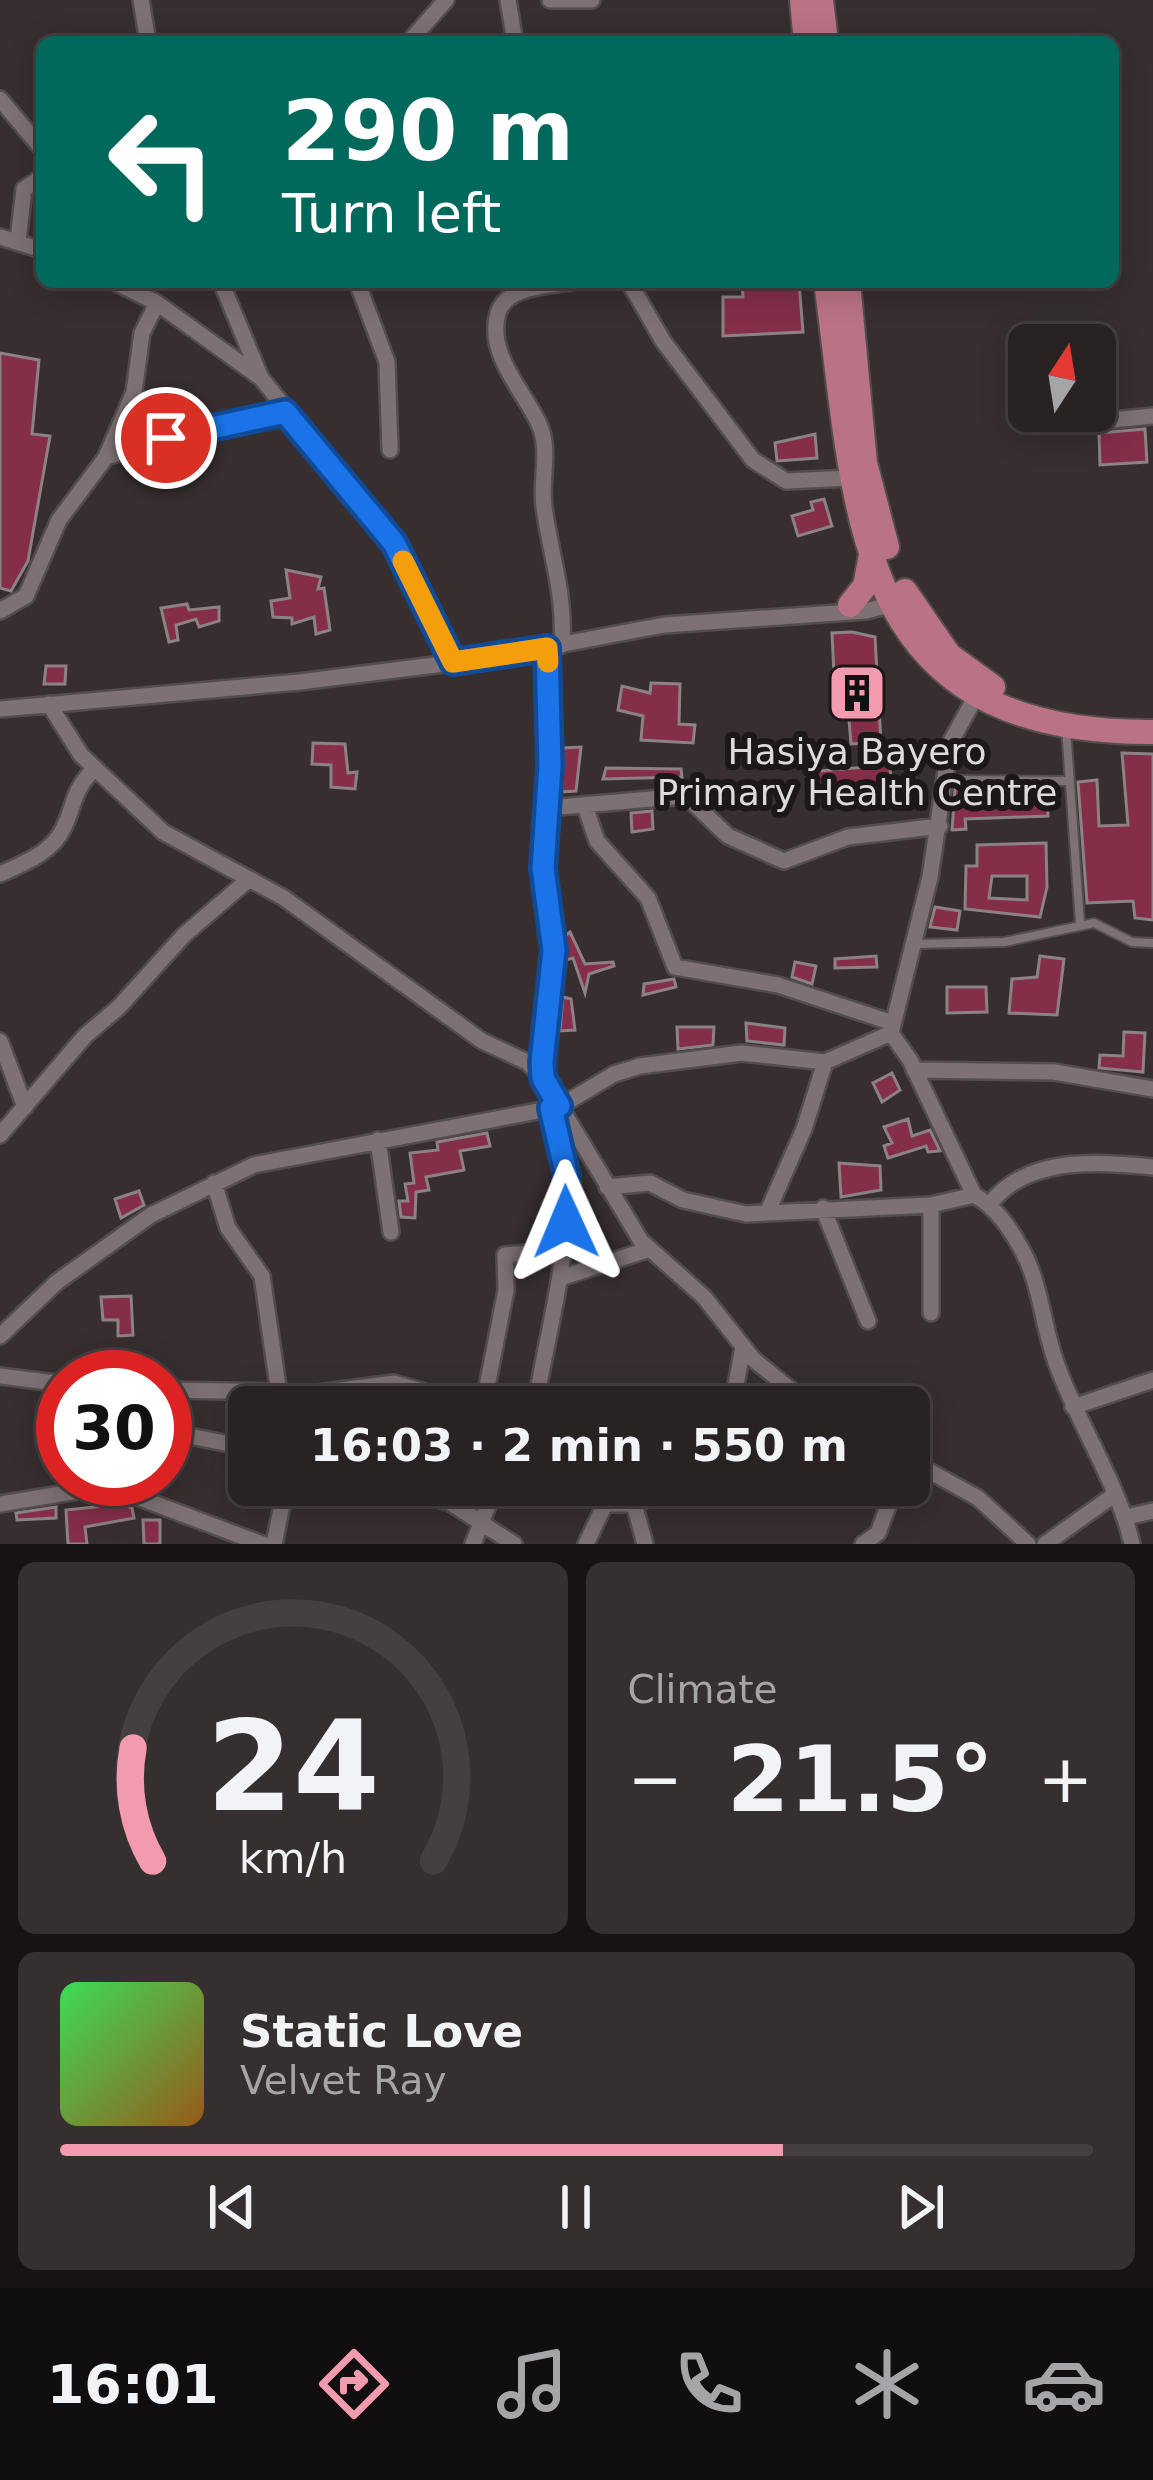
<!DOCTYPE html>
<html lang="en">
<head>
<meta charset="utf-8">
<style>
  :root { --surface:#292223; --page:#352f30; --text:#f1f3f6; --muted:#a5a4a6; --line:#453f41; --accent:#f29aae }
  body { margin:0; font-family:"DejaVu Sans",sans-serif; background:var(--page); color:var(--text); height:100vh; display:flex; flex-direction:column; font-size:45px; white-space:nowrap }
  * { box-sizing:border-box; margin:0 }
  p { font-size:39px; color:var(--muted) }
  .icon { flex:none; width:66px; height:66px; fill:none; stroke:currentColor; stroke-width:2; stroke-linecap:round; stroke-linejoin:round }
  .map { position:relative; height:1544px; overflow:hidden }
  .details { display:flex; flex-direction:column; gap:18px; padding:18px; background:#171313; flex:1 }
  .details>* { flex:none }
  .banner { position:absolute; left:36px; top:36px; width:1083px; height:252px; border-radius:18px; box-shadow:0 6px 30px #0003,0 0 0 3px var(--line); background:#00695c; color:#fff; overflow:hidden }
  .needle { width:78px; rotate:12deg }
  .buttons { position:absolute; left:1008px; top:324px; display:grid; gap:24px }
  .buttons a { display:grid; place-items:center; width:108px; height:108px; border-radius:18px; background:var(--surface); box-shadow:0 6px 30px #0003,0 0 0 3px var(--line); font-size:60px }
  .speed { position:absolute; left:36px; top:1350px; display:flex; gap:24px; font-size:60px; font-weight:700; text-align:center }
  .speed>* { display:grid; place-content:center; width:156px; height:156px; border-radius:50%; background:var(--surface); box-shadow:0 6px 30px #0003,0 0 0 3px var(--line); line-height:1 }
  .speed .limit { border:18px solid #d22; background:#fff; color:#111 }
  .pin { position:absolute; display:grid; place-items:center; width:102px; height:102px; color:#fff; margin:-51px; border:6px solid #fff; border-radius:50%; box-shadow:0 3px 12px #0007 }
  .me { position:absolute; width:132px; margin:-66px; rotate:359deg; stroke-linejoin:round; filter:drop-shadow(0 0 9px #0008) }
  .turn { display:flex; align-items:center; gap:42px; height:252px; padding:0 48px; font-size:54px }
  .turn .icon { width:156px; height:156px; stroke-width:2.5 }
  .turn b { display:block; font-size:84px; line-height:102px }
  .big { font-size:90px; font-weight:600; line-height:1.1 }
  .details .widget { flex:1; display:flex; flex-direction:column; justify-content:center; gap:18px; min-width:0; padding:0 42px; border-radius:18px; background:var(--page) }
  .details .dial { align-items:center; gap:0 }
  .dial svg { height:312px; overflow:visible; fill:none; stroke:var(--line); stroke-width:7; stroke-linecap:round; text-anchor:middle }
  .dial text { fill:var(--text); stroke:none }
  .song { display:flex; align-items:center; gap:36px }
  .cover { width:144px; height:144px; border-radius:18px; background:linear-gradient(135deg,hsl(130 70% 55%),hsl(30 70% 35%)) }
  .played { height:12px; border-radius:6px; background:linear-gradient(90deg,var(--accent) 70%,var(--line) 70%) }
  .keys { display:flex; justify-content:space-around; direction:ltr }
  .heat { display:flex; justify-content:space-between; align-items:center; font-size:66px; direction:ltr }
  .details .tiles { flex:1; display:grid; gap:18px; grid-template-columns:1fr 1fr }
  .widget:last-child { grid-column:span 2 }
  .trip { position:absolute; left:228px; top:1386px; width:702px; height:120px; border-radius:18px; background:var(--surface); box-shadow:0 6px 30px #0003,0 0 0 3px var(--line); font-weight:600; line-height:120px; text-align:center }
  .dock { display:flex; height:192px; justify-content:space-around; align-items:center; background:#100e0e; color:var(--muted) }
  .dock .icon { width:84px; height:84px }
  .dock .selected { color:var(--accent) }
  .dock b { font-size:54px; color:var(--text) }
  .map>svg:first-child { display:block }
</style>
</head>
<body>
<div class="map">
<svg width="1153" height="1544" viewBox="0 0 1153 1544">
  <rect width="100%" height="100%" fill="#372e2f"/>
  <path fill="#842e48" stroke="#8c8183" stroke-width="3" fill-rule="evenodd" d="M742,282H799L803,332L723,336V297H743Z
    M0,353L39,360L32,434L50,436L28,561L11,591L0,588Z
    M1145,429L1147,462L1100,465L1099,433Z
    M815,434L817,458L777,461L775,443Z
    M824,499L832,526L798,536L792,516L813,510L811,502Z
    M286,570L321,577L318,589L324,588L330,630L316,634L314,617L292,624V618L273,617L271,601L290,598Z
    M187,604L189,610L219,607V621L199,627L196,619L176,625L178,640L169,642L161,608Z
    M852,632L875,637L881,742L851,744L849,720L836,717L832,633Z
    M46,666H66L65,684H44Z
    M651,683L680,684L679,724L695,725L693,743L641,740L643,716L618,710L622,686L650,693Z
    M313,743L345,744L348,773L357,772L355,789L331,787V765L312,764Z
    M581,747L576,791L562,792V748Z
    M1122,753L1153,754V920L1135,918L1133,901L1087,903L1078,782L1097,780L1099,826L1128,825Z
    M890,765L891,783L808,790L806,772Z
    M606,768L681,769L682,777L603,779Z
    M964,788V794L1047,791L1048,816L965,819L966,829L952,830L955,789Z
    M652,811L653,829L632,832L631,813Z
    M1046,843L1047,887L1040,917L965,909L966,866H977V845ZM992,876H1027V900L989,898Z
    M935,907L960,911L957,930L930,927Z
    M570,932L585,964L613,962L614,966L589,974L585,993L573,958L566,960L565,936Z
    M876,956L877,967L835,968V959Z
    M1040,956L1064,959L1057,1015L1009,1013L1012,979L1037,977Z
    M795,962L816,966L812,984L792,977Z
    M674,979L676,987L643,995L644,984Z
    M947,987H986L987,1012L947,1013Z
    M563,997L571,999L575,1030L560,1031Z
    M746,1023L785,1028L784,1045L747,1041Z
    M677,1027H714L713,1045L678,1049Z
    M1124,1032L1145,1033L1143,1072L1099,1068L1100,1055L1123,1056Z
    M892,1073L900,1090L882,1102L873,1083Z
    M908,1119L912,1136L930,1130L940,1151L928,1152L926,1146L888,1158L884,1146L892,1143L884,1127Z
    M487,1133L490,1146L460,1151L464,1170L426,1177L429,1190L416,1192L415,1218L401,1217L399,1201H408L405,1184L414,1183L410,1153L438,1150L437,1142Z
    M839,1163L880,1166L881,1190L841,1197Z
    M139,1191L144,1205L121,1218L115,1199Z
    M131,1296L133,1335L118,1336V1320H103L101,1297Z
    M122,1504L132,1508L134,1518L85,1527L87,1544H68L66,1510Z
    M56,1507V1518L17,1520L16,1513Z
    M143,1520H160V1544H144Z"/>
  <g fill="none" stroke-linecap="round" stroke-linejoin="round">
    <defs>
      <path id="lane" d="M1066,728L1080,923
        M945,780L1067,781
        M915,944L1004,942L1094,923L1132,942L1153,943"/>
      <path id="street" d="M141,0L148,42
        M508,0L515,42
        M550,0H592
        M409,42L446,0
        M0,99L42,149
        M0,237L42,250
        M18,241L24,189L42,177
        M115,282L157,303L261,378
        M221,282L261,378L394,543L453,662
        M357,282L387,362L390,450
        M629,282L663,341L753,460L786,481L850,478
        M1062,425L1153,416
        M106,457L198,429L285,412
        M0,611L26,596L59,520L106,457L134,392L142,333L157,303
        M562,645C565,592 551,558 544,507C540,480 551,450 539,424C524,391 486,354 498,313C506,286 548,286 571,282
        M547,648L550,766L543,868L555,950L543,1078L641,1241L704,1297L753,1359L812,1407
        M976,696L950,743L930,877L891,1033L910,1060L974,1195C996,1207 1010,1228 1022,1250C1041,1284 1043,1329 1057,1365C1078,1424 1119,1485 1132,1544
        M49,704L81,755L163,832L284,898L482,1041L527,1062L543,1078
        M0,709L299,682L483,659L664,625L866,611L901,602
        M585,806L597,841L648,898L675,967L778,985L893,1023
        M547,808L686,796L728,836L784,861L848,837L940,826
        M0,874C22,864 52,853 63,829C76,803 71,793 94,769
        M0,1041L25,1107
        M914,1070L1054,1072L1153,1089
        M0,1135L85,1036L119,1007L184,935L248,880
        M378,1140L391,1232
        M214,1183L228,1228L262,1276L281,1407
        M607,1187L650,1183L683,1200L746,1214L931,1205L974,1195
        M990,1204C1026,1156 1100,1161 1153,1167
        M823,1208L868,1321
        M767,1213L804,1129L825,1062
        M560,1278L650,1249
        M931,1313V1205
        M0,1336L57,1282L151,1215L254,1165L559,1107L614,1074L640,1066L742,1053L825,1062L891,1033
        M0,1376L63,1384
        M165,1390L278,1392
        M280,1398L394,1383L476,1407
        M483,1407L506,1290L505,1255L562,1250
        M535,1407C551,1310 587,1204 551,1108
        M644,1407L709,1400L735,1390L743,1347
        M1073,1407L1153,1380
        M165,1431L249,1448
        M909,1460L978,1498L1028,1544
        M385,1485L449,1502L514,1544
        M758,1485H789
        M0,1504L108,1486L262,1544
        M634,1504L645,1544
        M1126,1517L1153,1511
        M274,1544L286,1485
        M473,1544L496,1485
        M586,1544L605,1504H634L687,1485
        M863,1544L878,1533L896,1485
        M1045,1544L1114,1495"/>
      <path id="primary" d="M802,0L806,42
        M821,0L826,42
        M826,282C858,515 849,734 1153,732
        M848,282L865,463L887,547
        M905,591L949,655L993,687
        M850,605L865,586L871,555"/>
    </defs>
    <use href="#lane" stroke="#544d4e" stroke-width="12"/>
    <use href="#street" stroke="#544d4e" stroke-width="20"/>
    <use href="#primary" stroke="#544d4e" stroke-width="28"/>
    <use href="#lane" stroke="#7d7173" stroke-width="8"/>
    <use href="#street" stroke="#7d7173" stroke-width="15"/>
    <use href="#primary" stroke="#b97384" stroke-width="24"/>
  </g>
  <g fill="none" stroke-linecap="round" stroke-linejoin="round">
    <defs>
      <path id="route" d="M166,438L285,412L394,543L453,662L547,648L550,766L543,868L554,950L542,1062L543,1078L559,1106L551,1108L567,1177L566,1222"/>
    </defs>
    <use href="#route" stroke="#114b97" stroke-width="30"/>
    <use href="#route" stroke="#1a73e8" stroke-width="21"/>
    <path stroke="#f59e0b" stroke-width="21" d="M403,561L453,662L547,648L548,662"/>
  </g>
  <defs>
    <symbol id="building-square" viewBox="-11 -11 22 22"><rect x="-9" y="-9" width="18" height="18" rx="4" fill="#f29aae" stroke="#1c1718"/><path d="M-4-6H4V6H1V3H-1V6H-4ZM-2.5-4.3h1.7v1.8h-1.7ZM.8-4.3h1.7v1.8H.8ZM-2.5-1h1.7V.8h-1.7ZM.8-1h1.7V.8H.8Z" fill="#111"/></symbol>
  </defs>
  <g fill-rule="evenodd">
    <use href="#building-square" x="824" y="660" width="66" height="66"/>
  </g>
  <g text-anchor="middle" dominant-baseline="central" stroke-width="12" stroke-linejoin="round" paint-order="stroke">
    <g font-size="36" fill="#dfd9da" stroke="#1c1718">
      <text x="857" y="751">Hasiya Bayero<tspan x="857" dy="41">Primary Health Centre</tspan></text>
    </g>
  </g>
</svg>
<div class="buttons">
<a><svg class="needle" viewBox="-14 -14 28 28"><path d="M0-13l5 13h-10z" fill="#e53935"/><path d="M0 13l5-13h-10z" fill="#a5a4a6"/></svg></a>
</div>
<div class="speed"><div class="limit">30</div></div>
<div class="pin" style="left:166px;top:438px;background:#d93025"><svg class="icon" aria-label="arrive" viewBox="0 0 24 24"><path d="M6 21V4h12l-3 4 3 4H6"/></svg></div>
<svg class="me" style="left:566px;top:1222px" viewBox="-20 -20 40 40"><path d="M0-17L14 15 0 8-14 15z" fill="#1a73e8" stroke="#fff" stroke-width="4"/></svg>
<div class="trip">16:03 · 2 min · 550 m</div>
<div class="banner">
<div class="turn"><svg class="icon" aria-label="left" viewBox="0 0 24 24"><path d="M17 20v-9H6M10 6l-5 5 5 5"/></svg><div><b>290 m</b>Turn left</div></div>
</div>
</div>
<section class="details">
<div class="tiles">
<div class="widget dial"><svg viewBox="0 0 100 80">
<path d="M14 69A42 42 0 1 1 86 69"/>
<path d="M14 69A42 42 0 0 1 9 40" stroke="#f29aae"/>
<text x="50" y="56" font-size="32" font-weight="700">24</text>
<text x="50" y="72" font-size="11">km/h</text>
</svg></div>
<div class="widget"><p>Climate</p>
<div class="heat"><a>−</a><b class="big">21.5°</b><a>+</a></div>
</div>
<div class="widget">
<div class="song"><i class="cover"></i><div><b>Static Love</b><p>Velvet Ray</p></div></div>
<div class="played"></div>
<div class="keys"><svg class="icon" aria-label="previous" viewBox="0 0 24 24"><path d="M18 5L8 12l10 7zM5 5v14"/></svg><svg class="icon" aria-label="pause" viewBox="0 0 24 24"><path d="M8 5v14M16 5v14"/></svg><svg class="icon" aria-label="next" viewBox="0 0 24 24"><path d="M6 5l10 7-10 7zM19 5v14"/></svg></div>
</div>
</div>
</section>
<nav class="dock">
<b>16:01</b>
<svg class="icon selected" aria-label="directions" viewBox="0 0 24 24"><path d="M12 3l9 9-9 9-9-9zM9 14v-3h6M13 9l2 2-2 2"/></svg>
<svg class="icon" aria-label="music" viewBox="0 0 24 24"><path d="M9 18V5l10-2v13"/><circle cx="6" cy="18" r="3"/><circle cx="16" cy="16" r="3"/></svg>
<svg class="icon" aria-label="phone" viewBox="0 0 24 24"><path d="M5 4h4l2 5-3 2q2 4 5 5l2-3 5 2v4C11 20 4 13 5 4z"/></svg>
<svg class="icon" aria-label="climate" viewBox="0 0 24 24"><path d="M12 3v18M4 7l16 10M4 17L20 7"/></svg>
<svg class="icon" aria-label="car" viewBox="0 0 24 24"><path d="M5 17H2v-5l4-1 3-4h7l3 4 3 1v5h-3M9 17h6M6 11h13"/><circle cx="7" cy="17" r="2"/><circle cx="17" cy="17" r="2"/></svg>
</nav>
</body>
</html>
